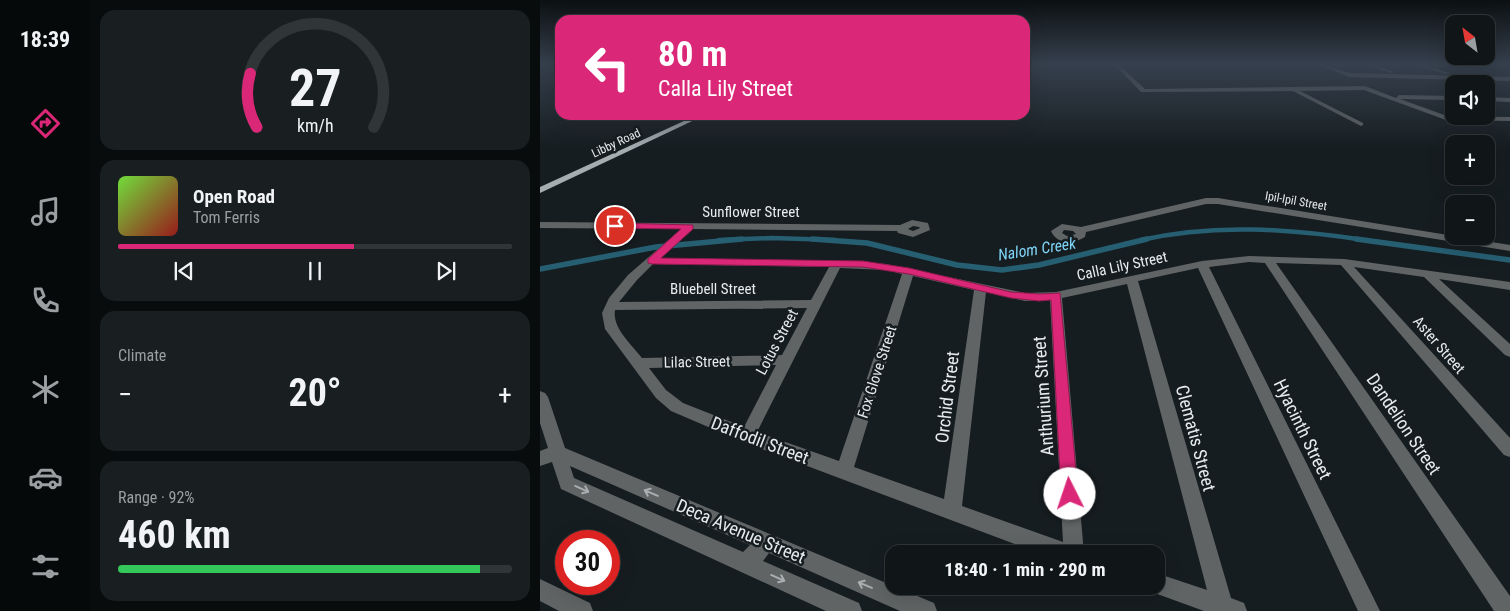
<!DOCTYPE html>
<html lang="en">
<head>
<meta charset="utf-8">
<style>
  :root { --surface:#101618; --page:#191f21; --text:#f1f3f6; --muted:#9c9fa2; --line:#303537; --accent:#db2777 }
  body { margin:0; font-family:"Roboto Condensed",sans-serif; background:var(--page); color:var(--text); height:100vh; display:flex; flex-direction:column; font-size:19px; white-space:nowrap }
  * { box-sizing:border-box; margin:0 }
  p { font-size:16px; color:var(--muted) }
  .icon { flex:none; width:28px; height:28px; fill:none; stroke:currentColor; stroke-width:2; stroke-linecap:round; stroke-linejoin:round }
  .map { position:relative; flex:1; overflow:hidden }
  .panel { display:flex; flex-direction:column; gap:10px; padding:10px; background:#090c0d; width:450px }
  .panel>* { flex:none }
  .guide { position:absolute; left:15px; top:15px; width:475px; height:105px; border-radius:15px; box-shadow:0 5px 20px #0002,0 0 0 1px var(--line); background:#db2777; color:#fff; overflow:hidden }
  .needle { width:32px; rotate:329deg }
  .controls { position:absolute; left:905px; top:15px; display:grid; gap:10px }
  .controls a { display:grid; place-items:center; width:50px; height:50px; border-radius:10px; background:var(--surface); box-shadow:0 5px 20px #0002,0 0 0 1px var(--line); font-size:25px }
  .speed { position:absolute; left:15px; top:530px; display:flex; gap:10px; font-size:25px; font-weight:700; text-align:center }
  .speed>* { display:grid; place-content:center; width:65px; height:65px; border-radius:50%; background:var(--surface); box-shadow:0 5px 20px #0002,0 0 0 1px var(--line); line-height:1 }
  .speed .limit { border:8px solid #d22; background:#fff; color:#111 }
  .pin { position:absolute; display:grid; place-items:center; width:42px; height:42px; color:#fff; margin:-21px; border:2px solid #fff; border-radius:50%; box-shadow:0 1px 5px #0007 }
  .me { position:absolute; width:55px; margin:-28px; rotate:356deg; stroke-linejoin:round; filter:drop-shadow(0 0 4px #0008) }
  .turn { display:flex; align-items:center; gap:18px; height:105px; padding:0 20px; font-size:22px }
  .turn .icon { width:65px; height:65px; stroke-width:2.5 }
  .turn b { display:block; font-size:35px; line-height:42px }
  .big { font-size:38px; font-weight:700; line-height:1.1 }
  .panel .tile { flex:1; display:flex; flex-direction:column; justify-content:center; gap:8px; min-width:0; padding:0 18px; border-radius:15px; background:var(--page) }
  .panel .dial { align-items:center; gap:0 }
  .dial svg { height:130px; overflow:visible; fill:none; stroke:var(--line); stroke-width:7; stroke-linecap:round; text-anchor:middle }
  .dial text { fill:var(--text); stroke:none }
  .song { display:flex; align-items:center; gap:15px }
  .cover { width:60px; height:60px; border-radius:8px; background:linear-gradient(135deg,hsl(100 70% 55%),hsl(0 70% 35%)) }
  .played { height:5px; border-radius:2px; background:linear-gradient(90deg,var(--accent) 60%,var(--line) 60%) }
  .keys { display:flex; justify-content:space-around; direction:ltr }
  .heat { display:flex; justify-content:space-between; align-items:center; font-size:28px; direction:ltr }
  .charge { height:8px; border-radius:4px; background:linear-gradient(90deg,#34c759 92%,var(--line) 0) }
  .trip { position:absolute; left:345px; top:545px; width:280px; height:50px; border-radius:15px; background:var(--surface); box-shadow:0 5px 20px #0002,0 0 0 1px var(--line); font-weight:700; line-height:50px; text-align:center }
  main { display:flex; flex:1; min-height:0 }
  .menu { display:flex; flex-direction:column; width:90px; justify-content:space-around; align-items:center; background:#06090a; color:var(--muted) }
  .menu .icon { width:35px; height:35px }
  .menu .current { color:var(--accent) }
  .menu b { font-size:22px; color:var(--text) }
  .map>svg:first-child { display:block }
</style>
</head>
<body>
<main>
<nav class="menu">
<b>18:39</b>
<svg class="icon current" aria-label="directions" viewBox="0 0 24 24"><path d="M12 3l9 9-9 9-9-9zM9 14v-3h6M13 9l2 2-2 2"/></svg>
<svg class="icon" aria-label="music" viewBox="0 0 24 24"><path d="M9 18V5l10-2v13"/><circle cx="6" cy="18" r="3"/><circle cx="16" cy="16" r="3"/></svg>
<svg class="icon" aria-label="phone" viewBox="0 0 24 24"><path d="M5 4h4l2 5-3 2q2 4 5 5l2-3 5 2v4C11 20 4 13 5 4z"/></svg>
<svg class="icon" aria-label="climate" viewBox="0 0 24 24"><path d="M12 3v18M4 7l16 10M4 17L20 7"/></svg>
<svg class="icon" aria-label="car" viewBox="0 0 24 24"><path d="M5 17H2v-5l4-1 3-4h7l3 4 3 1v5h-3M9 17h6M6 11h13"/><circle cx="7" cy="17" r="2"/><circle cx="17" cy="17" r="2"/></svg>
<svg class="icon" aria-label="filters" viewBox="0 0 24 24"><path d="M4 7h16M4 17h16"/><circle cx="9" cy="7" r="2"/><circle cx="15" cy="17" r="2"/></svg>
</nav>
<section class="panel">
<div class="tile dial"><svg viewBox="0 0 100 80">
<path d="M14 69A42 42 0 1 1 86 69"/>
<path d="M14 69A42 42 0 0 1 10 36" stroke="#db2777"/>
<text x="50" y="56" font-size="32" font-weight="700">27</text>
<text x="50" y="72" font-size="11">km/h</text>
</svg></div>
<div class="tile">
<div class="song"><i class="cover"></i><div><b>Open Road</b><p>Tom Ferris</p></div></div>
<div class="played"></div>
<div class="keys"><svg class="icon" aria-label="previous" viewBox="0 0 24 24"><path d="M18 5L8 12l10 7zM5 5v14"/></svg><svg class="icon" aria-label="pause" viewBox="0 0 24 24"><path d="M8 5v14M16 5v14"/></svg><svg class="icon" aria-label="next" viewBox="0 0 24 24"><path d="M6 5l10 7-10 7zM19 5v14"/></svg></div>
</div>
<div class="tile"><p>Climate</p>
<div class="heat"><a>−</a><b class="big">20°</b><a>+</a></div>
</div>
<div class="tile"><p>Range · 92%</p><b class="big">460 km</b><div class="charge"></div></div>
</section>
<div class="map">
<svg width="970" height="611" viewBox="0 0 970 611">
  <rect width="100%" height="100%" fill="#161d20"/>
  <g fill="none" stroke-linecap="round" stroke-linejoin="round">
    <path stroke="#265e72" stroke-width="4.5" d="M179,240L232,238L295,240
      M601,240C675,223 750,229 824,240"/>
    <path stroke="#265e72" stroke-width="5.5" d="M272,239L327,243L417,265L462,270L499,265L607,239
      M816,239L970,260
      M0,269L116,247L202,239"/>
    <path fill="#606465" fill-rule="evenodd" d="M574,64H578L605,89L825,86L856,98L859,95L914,96V100L860,99L907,116L970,117V121L906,120L824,90L760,91L823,123V125L821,126L753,91L601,92Z
      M777,64H782L810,73L970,77V81L809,77Z
      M825,64H831L855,72L850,73Z
      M874,64H880L910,73L905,74Z
      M895,64H927L929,65L893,67Z
      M946,97L970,98V102L946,101Z
      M666,198H678L970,245V251L678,204H666L546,232L545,237C534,244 517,245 511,231L522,224L541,227ZM524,230L533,231L536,234L527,236L522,233Z
      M372,220L388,223L390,230L373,237L358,233L357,231L153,229L121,258L296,261L346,264L485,293L516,292L662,261L709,256L804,259L970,282V290L899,279L970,344V357L965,355L884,277L814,267L970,438V457L964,455L801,265L736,263L970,596V611H954L725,263L709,262L669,267L840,611H818L658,268L598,281L691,598L704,603L707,611H664L609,591L606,586H616V573L667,590L587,284L522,298L544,554H501L201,441L131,411L116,398L65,329L62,313L69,298L88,275L141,229L0,228V222L360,225ZM373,226L379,227L380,228L373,231L368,229ZM113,264L289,267L271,300L79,302L97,280ZM300,268L346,270L362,274L299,461L217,432ZM373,276L434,290L404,499L314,467ZM446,292L485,301L510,300L523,542L422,506ZM267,308L242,355L102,358C91,344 72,328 75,310ZM236,365L204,427L143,403L126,390L109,368Z
      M0,391L5,393L8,397L25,448L394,603L397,611H360L229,553L223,561L319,603L322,611H286L21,489L12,462L0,466V451L8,448L0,423ZM30,466L210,545L203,552L34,478Z
      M0,579L50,603L53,611H19L0,601Z"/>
    <path fill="#a5adb1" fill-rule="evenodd" d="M157,115H165L0,193V187Z"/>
  </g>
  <defs><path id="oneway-shaft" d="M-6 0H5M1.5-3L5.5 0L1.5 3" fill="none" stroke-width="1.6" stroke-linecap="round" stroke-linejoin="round" transform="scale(1.25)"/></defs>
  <g stroke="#aaaeb0">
    <use href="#oneway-shaft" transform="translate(42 489) rotate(24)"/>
    <use href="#oneway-shaft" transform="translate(111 493) rotate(-157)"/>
    <use href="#oneway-shaft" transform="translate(238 578) rotate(24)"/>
    <use href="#oneway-shaft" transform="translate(325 585) rotate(-157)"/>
  </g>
  <linearGradient id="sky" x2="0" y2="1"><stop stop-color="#0c1012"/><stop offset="0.43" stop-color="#36404e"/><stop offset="1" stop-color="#36404e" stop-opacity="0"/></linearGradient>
  <rect width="970" height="149" fill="url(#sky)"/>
  <path fill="#db2777" stroke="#8e194d" d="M75,223L153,225V229L121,258L323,261L369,268L471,292L499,294L520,293L538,494L536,499L530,502L524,499L521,494L511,300L499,301L471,298L369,274L323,267L112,264L108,263V259L141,229L72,228L70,226Z"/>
  <g text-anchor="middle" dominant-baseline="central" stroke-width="5" stroke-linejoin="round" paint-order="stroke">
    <g font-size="12" fill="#e6ebed" stroke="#161d20">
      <text transform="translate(76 143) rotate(-25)">Libby Road</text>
      <text transform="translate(756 201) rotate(10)">Ipil-Ipil Street</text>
    </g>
    <g font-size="15" fill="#e6ebed" stroke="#161d20">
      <text x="211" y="212">Sunflower Street</text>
      <text transform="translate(582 266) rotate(-12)">Calla Lily Street</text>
      <text x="173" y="289">Bluebell Street</text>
      <text transform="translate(237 342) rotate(-62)">Lotus Street</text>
      <text transform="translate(899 345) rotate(49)">Aster Street</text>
      <text transform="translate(157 362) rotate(-1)">Lilac Street</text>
      <text transform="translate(337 372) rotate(-72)">Fox Glove Street</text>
    </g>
    <g font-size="16" font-style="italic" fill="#7fd6f8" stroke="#161d20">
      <text transform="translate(497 249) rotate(-9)">Nalom Creek</text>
    </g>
    <g font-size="18" fill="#e6ebed" stroke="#161d20">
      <text transform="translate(503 396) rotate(-94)">Anthurium Street</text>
      <text transform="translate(407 397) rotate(-83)">Orchid Street</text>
      <text transform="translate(864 424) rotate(56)">Dandelion Street</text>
      <text transform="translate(763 429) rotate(64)">Hyacinth Street</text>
      <text transform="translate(656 438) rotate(75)">Clematis Street</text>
      <text transform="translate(220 440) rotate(21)">Daffodil Street</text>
      <text transform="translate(201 531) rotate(23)">Deca Avenue Street</text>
    </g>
  </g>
</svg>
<div class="controls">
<a><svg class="needle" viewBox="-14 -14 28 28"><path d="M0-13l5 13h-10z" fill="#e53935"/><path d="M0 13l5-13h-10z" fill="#9c9fa2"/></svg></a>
<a><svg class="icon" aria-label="sound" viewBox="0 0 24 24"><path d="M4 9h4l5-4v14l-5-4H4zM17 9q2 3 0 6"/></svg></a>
<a>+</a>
<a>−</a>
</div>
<div class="speed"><div class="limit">30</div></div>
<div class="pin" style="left:75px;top:226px;background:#d93025"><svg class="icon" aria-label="arrive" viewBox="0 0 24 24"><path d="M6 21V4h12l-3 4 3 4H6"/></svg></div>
<svg class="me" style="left:530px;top:494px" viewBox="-20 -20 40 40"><circle r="19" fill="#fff"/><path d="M0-13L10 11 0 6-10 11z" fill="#db2777"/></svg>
<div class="trip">18:40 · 1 min · 290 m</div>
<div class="guide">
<div class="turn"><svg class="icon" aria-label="left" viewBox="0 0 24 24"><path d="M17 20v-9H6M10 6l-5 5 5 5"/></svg><div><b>80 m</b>Calla Lily Street</div></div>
</div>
</div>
</main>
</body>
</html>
